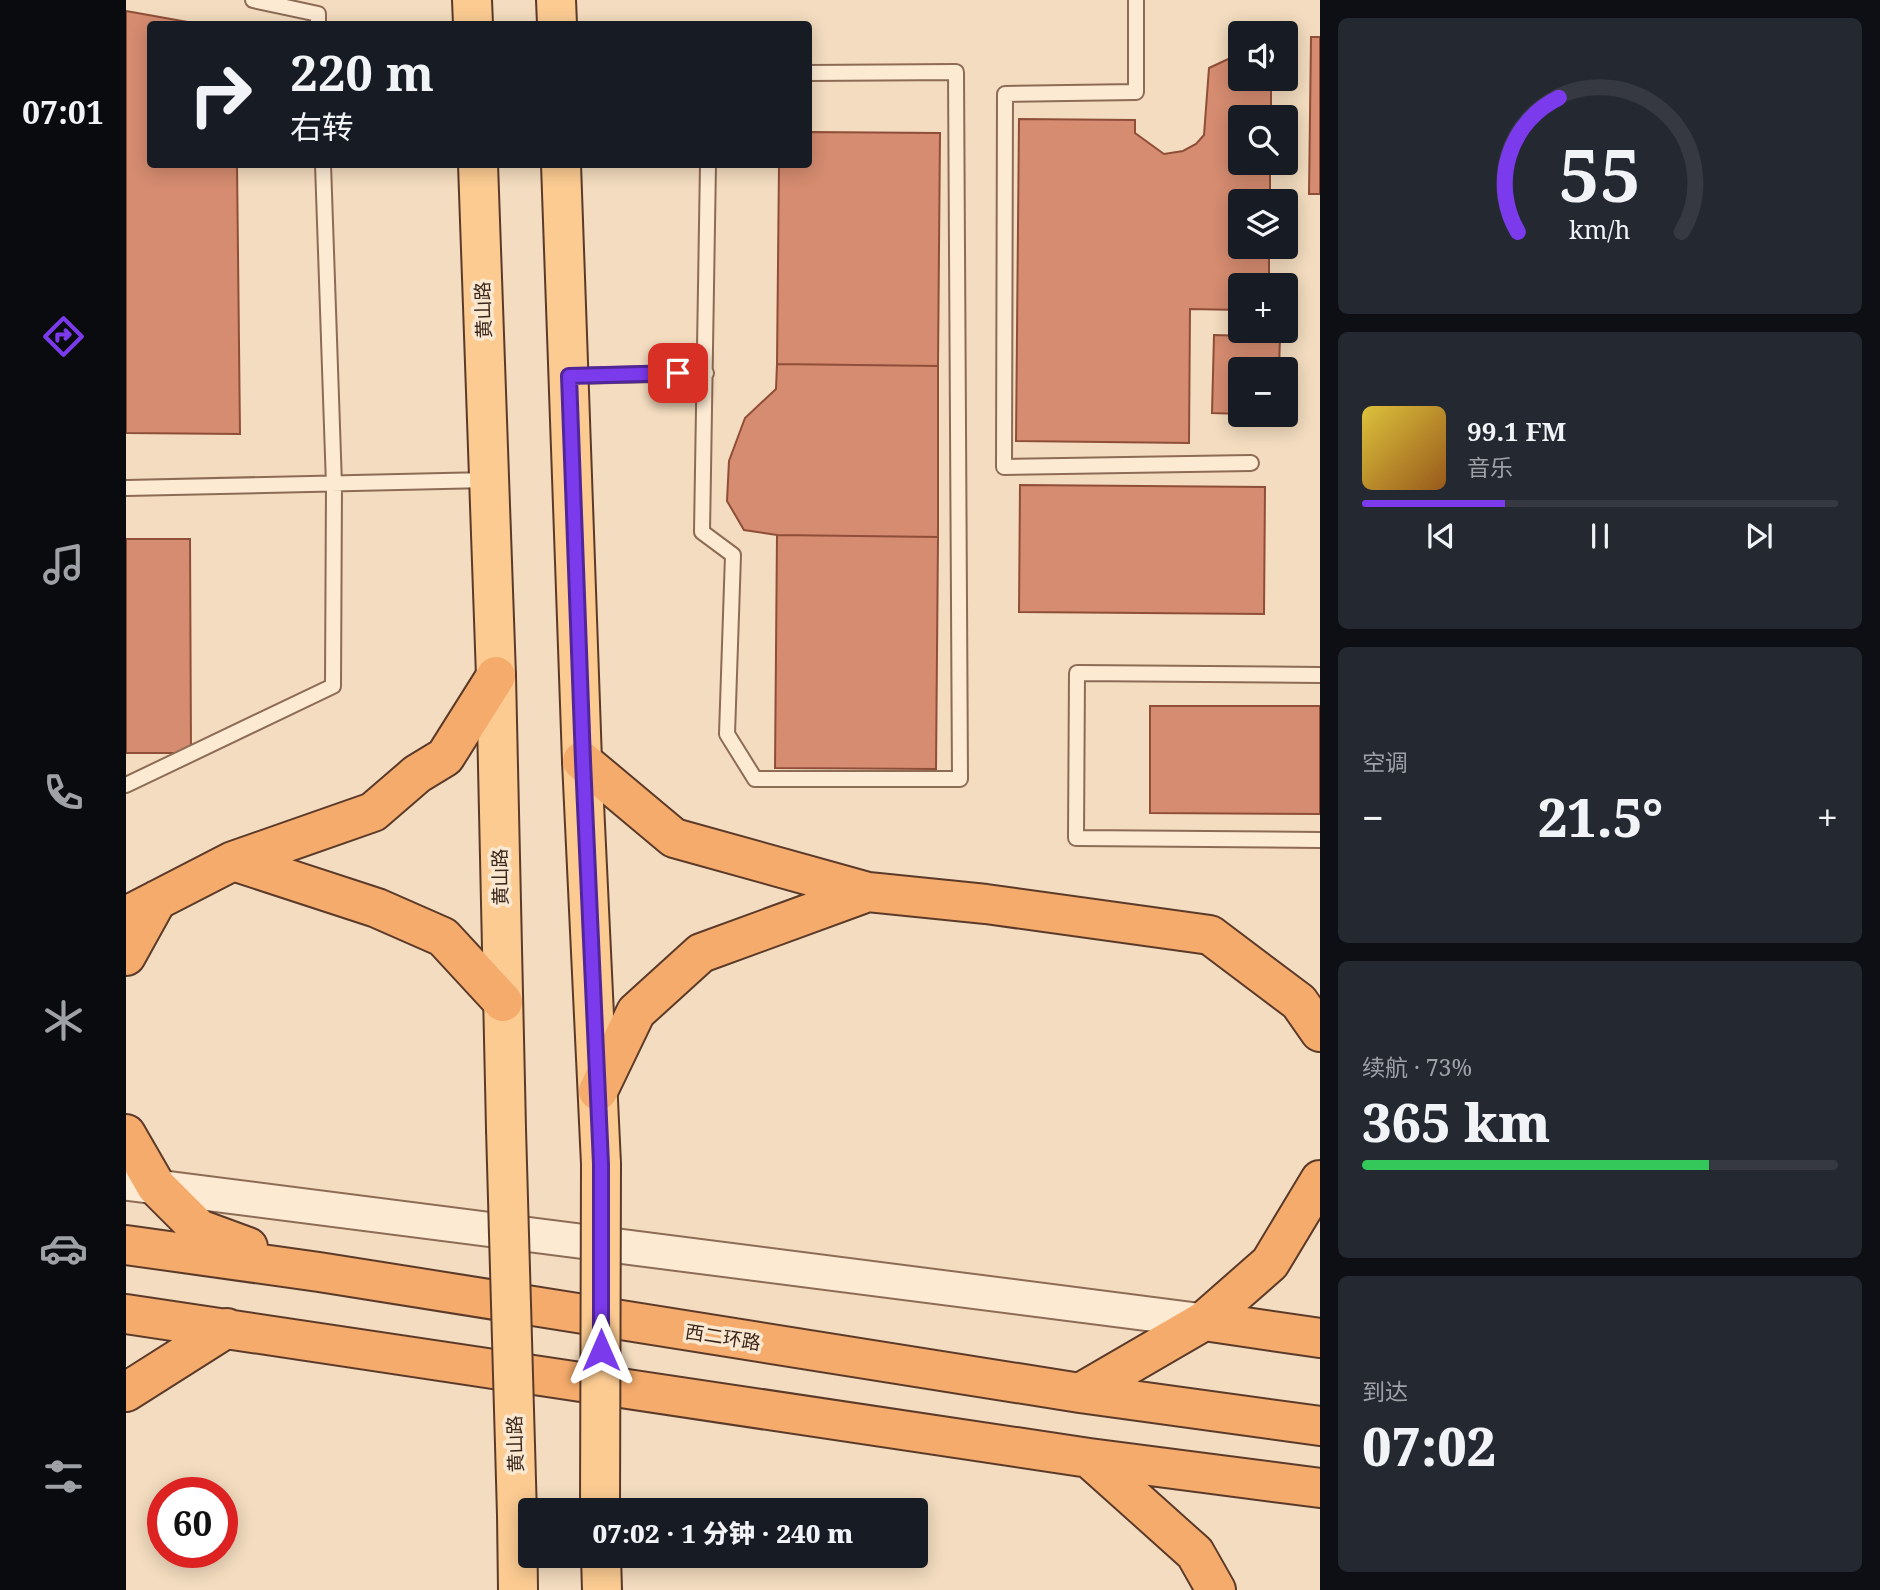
<!DOCTYPE html>
<html lang="zh">
<head>
<meta charset="utf-8">
<style>
  :root { --surface:#171b24; --page:#242831; --text:#f1f3f6; --muted:#9ea1a6; --line:#363941; --accent:#7c3aed }
  body { margin:0; font-family:"Noto Serif","Noto Sans SC",serif; background:var(--page); color:var(--text); height:100vh; display:flex; flex-direction:column; font-size:26px; white-space:nowrap }
  * { box-sizing:border-box; margin:0 }
  p { font-size:23px; color:var(--muted) }
  .icon { flex:none; width:38px; height:38px; fill:none; stroke:currentColor; stroke-width:2; stroke-linecap:round; stroke-linejoin:round }
  .map { position:relative; flex:1; overflow:hidden }
  .drawer { display:flex; flex-direction:column; gap:18px; padding:18px; background:#0d0f14; width:560px }
  .drawer>* { flex:none }
  .guide { position:absolute; left:21px; top:21px; width:665px; height:147px; border-radius:7px; box-shadow:0 4px 18px #0003; background:#171b24; color:var(--text); overflow:hidden }
  .fabs { position:absolute; left:1102px; top:21px; display:grid; gap:14px }
  .fabs a { display:grid; place-items:center; width:70px; height:70px; border-radius:7px; background:var(--surface); box-shadow:0 4px 18px #0003; font-size:35px }
  .speed { position:absolute; left:21px; top:1477px; display:flex; gap:14px; font-size:35px; font-weight:700; text-align:center }
  .speed>* { display:grid; place-content:center; width:91px; height:91px; border-radius:50%; background:var(--surface); box-shadow:0 4px 18px #0003; line-height:1 }
  .speed .limit { border:10px solid #d22; background:#fff; color:#111 }
  .pin { position:absolute; display:grid; place-items:center; width:60px; height:60px; color:#fff; margin:-30px; border-radius:14px; box-shadow:0 4px 10px #0006 }
  .me { position:absolute; width:77px; margin:-38px; rotate:0deg; stroke-linejoin:round; filter:drop-shadow(0 0 5px #0008) }
  .turn { display:flex; align-items:center; gap:24px; height:147px; padding:0 28px; font-size:32px }
  .turn .icon { width:91px; height:91px; stroke-width:2.5 }
  .turn b { display:block; font-size:49px; line-height:60px }
  .big { font-size:52px; font-weight:800; line-height:1.1 }
  .drawer .tile { flex:1; display:flex; flex-direction:column; justify-content:center; gap:10px; min-width:0; padding:0 24px; border-radius:10px; background:var(--page) }
  .drawer .dial { align-items:center; gap:0 }
  .dial svg { height:182px; overflow:visible; fill:none; stroke:var(--line); stroke-width:7; stroke-linecap:round; text-anchor:middle }
  .dial text { fill:var(--text); stroke:none }
  .song { display:flex; align-items:center; gap:21px }
  .cover { width:84px; height:84px; border-radius:10px; background:linear-gradient(135deg,hsl(50 70% 55%),hsl(30 70% 35%)) }
  .played { height:7px; border-radius:4px; background:linear-gradient(90deg,var(--accent) 30%,var(--line) 30%) }
  .keys { display:flex; justify-content:space-around; direction:ltr }
  .heat { display:flex; justify-content:space-between; align-items:center; font-size:38px; direction:ltr }
  .charge { height:10px; border-radius:5px; background:linear-gradient(90deg,#34c759 73%,var(--line) 0) }
  .trip { position:absolute; left:392px; top:1498px; width:410px; height:70px; border-radius:7px; background:var(--surface); box-shadow:0 4px 18px #0003; font-weight:800; line-height:70px; text-align:center }
  main { display:flex; flex:1; min-height:0 }
  .menu { display:flex; flex-direction:column; width:126px; justify-content:space-around; align-items:center; background:#090b0e; color:var(--muted) }
  .menu .icon { width:49px; height:49px }
  .menu .selected { color:var(--accent) }
  .menu b { font-size:32px; color:var(--text) }
  .map>svg:first-child { display:block }
</style>
</head>
<body>
<main>
<nav class="menu">
<b>07:01</b>
<svg class="icon selected" aria-label="directions" viewBox="0 0 24 24"><path d="M12 3l9 9-9 9-9-9zM9 14v-3h6M13 9l2 2-2 2"/></svg>
<svg class="icon" aria-label="music" viewBox="0 0 24 24"><path d="M9 18V5l10-2v13"/><circle cx="6" cy="18" r="3"/><circle cx="16" cy="16" r="3"/></svg>
<svg class="icon" aria-label="phone" viewBox="0 0 24 24"><path d="M5 4h4l2 5-3 2q2 4 5 5l2-3 5 2v4C11 20 4 13 5 4z"/></svg>
<svg class="icon" aria-label="climate" viewBox="0 0 24 24"><path d="M12 3v18M4 7l16 10M4 17L20 7"/></svg>
<svg class="icon" aria-label="car" viewBox="0 0 24 24"><path d="M5 17H2v-5l4-1 3-4h7l3 4 3 1v5h-3M9 17h6M6 11h13"/><circle cx="7" cy="17" r="2"/><circle cx="17" cy="17" r="2"/></svg>
<svg class="icon" aria-label="filters" viewBox="0 0 24 24"><path d="M4 7h16M4 17h16"/><circle cx="9" cy="7" r="2"/><circle cx="15" cy="17" r="2"/></svg>
</nav>
<div class="map">
<svg width="1194" height="1590" viewBox="0 0 1194 1590">
  <rect width="100%" height="100%" fill="#f3dcbf"/>
  <path fill="#d58c70" stroke="#8f4e38" stroke-width="2" d="M0,11L73,24H24V164H111L114,434L0,433Z
    M1185,37H1194V194H1183Z
    M1115,53V79H1145V117H1115V163H1144V201H1115V247H1143V285H1115V310L1064,309L1063,443L890,441L893,119L1009,120V133L1038,154L1057,151L1070,144L1078,135L1083,68Z
    M682,132L814,133L812,366L651,364L653,164H682Z
    M1088,335L1154,337L1153,369H1115V414L1086,413Z
    M651,364L812,366V537L651,535L618,530L601,501L603,461L619,418L650,389Z
    M894,485L1139,487L1138,614L893,612Z
    M651,535L812,537L810,769L649,768Z
    M0,539H64L65,753H0Z
    M1024,706H1194V814L1024,813Z"/>
  <g fill="none" stroke-linecap="round" stroke-linejoin="round">
    <defs>
      <path id="service" d="M127,0L192,14V24
        M1010,0V92L879,94L878,467L1125,463
        M582,164L576,532L607,555L601,734L629,779H834L830,72L682,73
        M444,376L580,373
        M0,488L362,480
        M1194,675L951,673L950,838L1194,840
        M0,785L207,686L208,485L197,164"/>
      <path id="tertiary" d="M0,1183L1078,1321"/>
      <path id="primary" d="M346,0L347,24
        M430,0L431,24
        M352,164L370,676L380,1129
        M435,164L456,761L475,1164
        M391,1515L392,1590
        M475,1556L476,1590"/>
      <path id="trunk" d="M456,761L548,838L742,892L860,904L1084,935L1173,1002L1194,1032
        M107,861L251,908L317,937L377,1002
        M0,916L107,861L247,812L291,774L319,757L370,676
        M0,956L31,900
        M472,1091L510,1012L575,953L742,892
        M0,1134L30,1186L73,1229L122,1247
        M0,1245L193,1272L954,1393L1194,1426
        M0,1314L963,1458L1194,1488
        M1078,1321L1194,1338
        M0,1392L101,1328
        M954,1393L1078,1321L1144,1263L1194,1180
        M963,1458L1069,1553L1090,1590"/>
    </defs>
    <use href="#service" stroke="#8d6b55" stroke-width="18"/>
    <use href="#tertiary" stroke="#8d6b55" stroke-width="37"/>
    <use href="#primary" stroke="#5b3a2a" stroke-width="42"/>
    <use href="#trunk" stroke="#5b3a2a" stroke-width="42"/>
    <use href="#service" stroke="#fcead3" stroke-width="14"/>
    <use href="#tertiary" stroke="#fcead3" stroke-width="33"/>
    <use href="#primary" stroke="#fbcb92" stroke-width="38"/>
    <use href="#trunk" stroke="#f4ab6c" stroke-width="38"/>
    <defs>
      <path id="primary-bridge" d="M380,1129L391,1515
        M474,1510L475,1164"/>
    </defs>
    <use href="#primary-bridge" stroke="#5b3a2a" stroke-width="42" stroke-linecap="butt"/>
    <use href="#primary-bridge" stroke="#fbcb92" stroke-width="38"/>
  </g>
  <g fill="none" stroke-linecap="round" stroke-linejoin="round">
    <defs>
      <path id="route" d="M475,1350V1164L457,761L443,376L552,373"/>
    </defs>
    <use href="#route" stroke="#51269a" stroke-width="18"/>
    <use href="#route" stroke="#7c3aed" stroke-width="12"/>
  </g>
  <g text-anchor="middle" dominant-baseline="central" stroke-width="7" stroke-linejoin="round" paint-order="stroke">
    <g font-size="19" fill="#3b261b" stroke="#f9e7cf">
      <text transform="translate(357 310) rotate(-92)">黄山路</text>
      <text transform="translate(374 877) rotate(-91)">黄山路</text>
      <text transform="translate(597 1337) rotate(9)">西二环路</text>
      <text transform="translate(389 1444) rotate(-92)">黄山路</text>
    </g>
  </g>
</svg>
<div class="fabs">
<a><svg class="icon" aria-label="sound" viewBox="0 0 24 24"><path d="M4 9h4l5-4v14l-5-4H4zM17 9q2 3 0 6"/></svg></a>
<a><svg class="icon" aria-label="search" viewBox="0 0 24 24"><circle cx="10" cy="10" r="6"/><path d="M15 15l6 6"/></svg></a>
<a><svg class="icon" aria-label="layers" viewBox="0 0 24 24"><path d="M12 4l9 5-9 5-9-5zM3 14l9 5 9-5"/></svg></a>
<a>+</a>
<a>−</a>
</div>
<div class="speed"><div class="limit">60</div></div>
<div class="pin" style="left:552px;top:373px;background:#d93025"><svg class="icon" aria-label="arrive" viewBox="0 0 24 24"><path d="M6 21V4h12l-3 4 3 4H6"/></svg></div>
<svg class="me" style="left:475px;top:1350px" viewBox="-20 -20 40 40"><path d="M0-17L14 15 0 8-14 15z" fill="#7c3aed" stroke="#fff" stroke-width="4"/></svg>
<div class="trip">07:02 · 1 分钟 · 240 m</div>
<div class="guide">
<div class="turn"><svg class="icon" aria-label="right" viewBox="0 0 24 24"><path d="M7 20v-9h11M14 6l5 5-5 5"/></svg><div><b>220 m</b>右转</div></div>
</div>
</div>
<section class="drawer">
<div class="tile dial"><svg viewBox="0 0 100 80">
<path d="M14 69A42 42 0 1 1 86 69"/>
<path d="M14 69A42 42 0 0 1 32 10" stroke="#7c3aed"/>
<text x="50" y="56" font-size="32" font-weight="700">55</text>
<text x="50" y="72" font-size="11">km/h</text>
</svg></div>
<div class="tile">
<div class="song"><i class="cover"></i><div><b>99.1 FM</b><p>音乐</p></div></div>
<div class="played"></div>
<div class="keys"><svg class="icon" aria-label="previous" viewBox="0 0 24 24"><path d="M18 5L8 12l10 7zM5 5v14"/></svg><svg class="icon" aria-label="pause" viewBox="0 0 24 24"><path d="M8 5v14M16 5v14"/></svg><svg class="icon" aria-label="next" viewBox="0 0 24 24"><path d="M6 5l10 7-10 7zM19 5v14"/></svg></div>
</div>
<div class="tile"><p>空调</p>
<div class="heat"><a>−</a><b class="big">21.5°</b><a>+</a></div>
</div>
<div class="tile"><p>续航 · 73%</p><b class="big">365 km</b><div class="charge"></div></div>
<div class="tile"><p>到达</p><b class="big">07:02</b></div>
</section>
</main>
</body>
</html>
